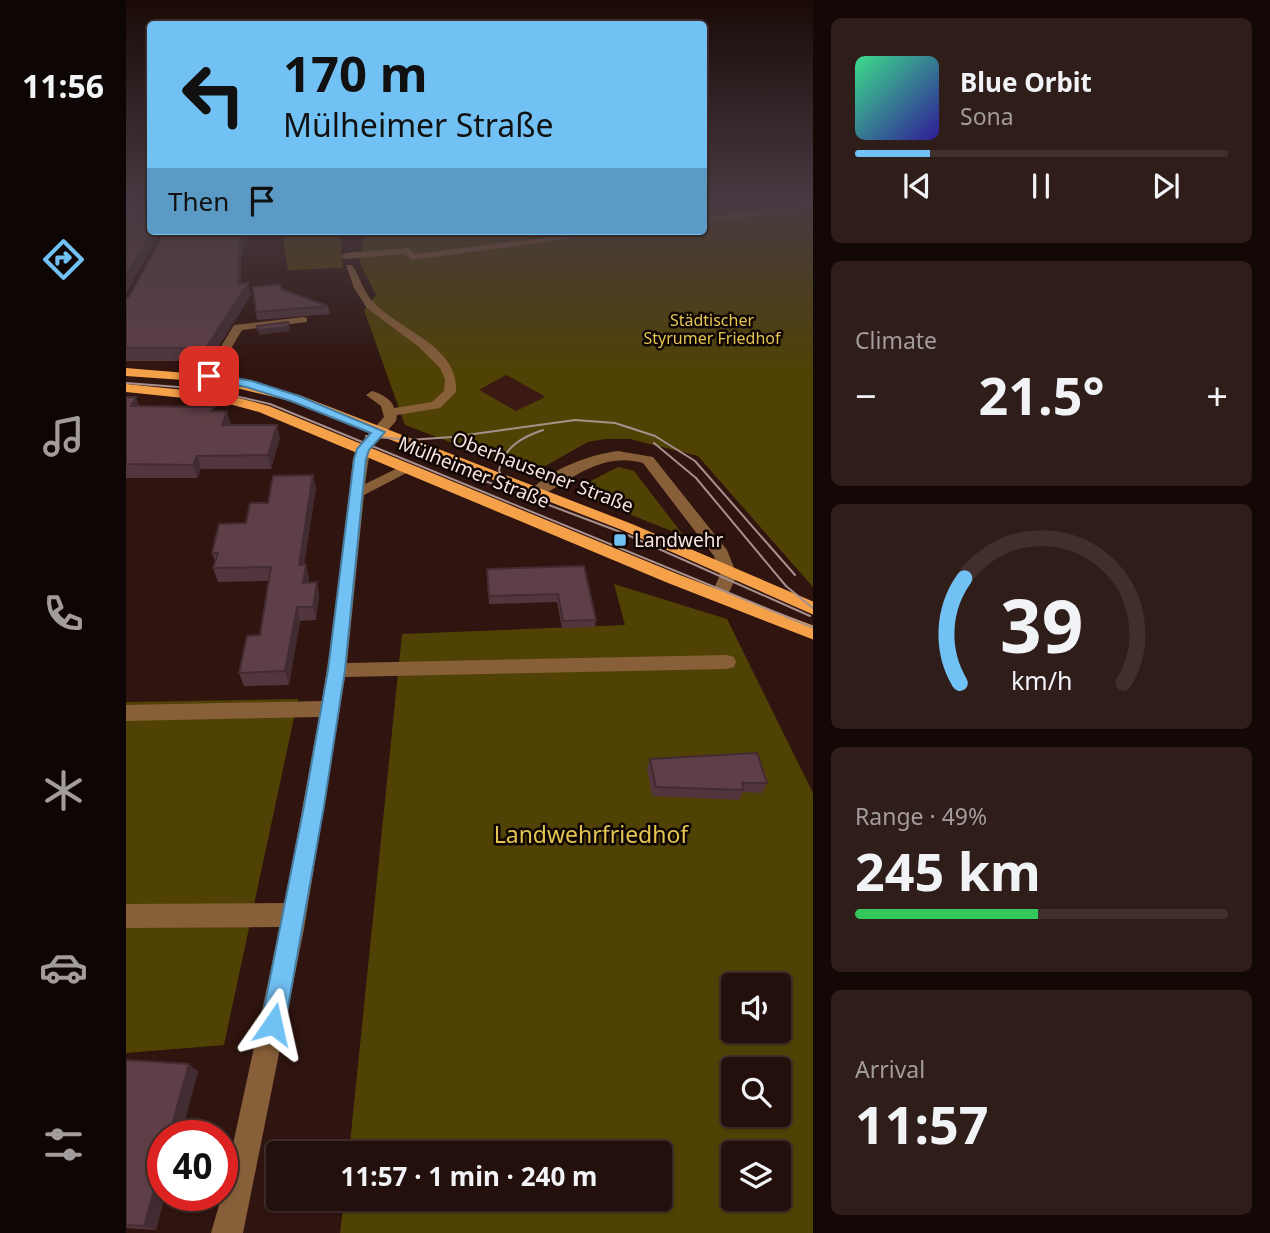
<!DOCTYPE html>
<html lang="en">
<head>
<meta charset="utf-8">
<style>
  :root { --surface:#230f0b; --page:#2f1d19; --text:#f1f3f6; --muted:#a39c9d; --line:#402f2c; --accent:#71c1f5 }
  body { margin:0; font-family:"Noto Sans",sans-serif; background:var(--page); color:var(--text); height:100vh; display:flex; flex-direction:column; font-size:26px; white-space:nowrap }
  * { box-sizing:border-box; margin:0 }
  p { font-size:23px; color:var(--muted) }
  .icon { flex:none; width:38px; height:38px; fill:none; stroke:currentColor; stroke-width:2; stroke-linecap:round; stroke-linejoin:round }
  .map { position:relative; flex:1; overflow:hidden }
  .panel { display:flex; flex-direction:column; gap:18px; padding:18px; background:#130806; width:457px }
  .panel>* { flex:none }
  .banner { position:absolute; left:21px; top:21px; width:560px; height:214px; border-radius:7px; box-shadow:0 2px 5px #0004,0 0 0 2px var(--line); background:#71c1f5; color:#111; overflow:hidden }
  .fabs { position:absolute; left:595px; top:973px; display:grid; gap:14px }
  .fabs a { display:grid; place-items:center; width:70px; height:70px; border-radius:7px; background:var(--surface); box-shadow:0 2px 5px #0004,0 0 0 2px var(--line); font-size:35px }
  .speed { position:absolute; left:21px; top:1120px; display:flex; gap:14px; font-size:35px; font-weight:700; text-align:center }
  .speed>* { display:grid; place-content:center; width:91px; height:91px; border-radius:50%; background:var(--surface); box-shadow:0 2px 5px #0004,0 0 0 2px var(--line); line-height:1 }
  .speed .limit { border:10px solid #d22; background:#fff; color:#111 }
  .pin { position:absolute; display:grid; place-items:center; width:60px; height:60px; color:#fff; margin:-30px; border-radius:14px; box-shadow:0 4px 10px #0006 }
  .me { position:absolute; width:77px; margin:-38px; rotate:11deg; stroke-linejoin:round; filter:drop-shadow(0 0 5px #0008) }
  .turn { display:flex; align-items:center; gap:24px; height:147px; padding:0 21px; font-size:32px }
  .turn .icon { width:91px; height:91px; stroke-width:2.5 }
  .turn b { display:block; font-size:49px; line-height:60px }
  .then { display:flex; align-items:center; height:66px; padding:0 21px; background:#0003; gap:14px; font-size:26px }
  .big { font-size:52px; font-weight:700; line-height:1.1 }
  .panel .widget { flex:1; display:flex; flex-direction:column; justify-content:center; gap:10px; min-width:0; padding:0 24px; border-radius:10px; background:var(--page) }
  .panel .dial { align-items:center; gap:0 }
  .dial svg { height:182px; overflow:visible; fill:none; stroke:var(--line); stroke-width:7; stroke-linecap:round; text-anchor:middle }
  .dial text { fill:var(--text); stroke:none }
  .song { display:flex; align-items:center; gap:21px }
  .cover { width:84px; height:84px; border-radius:10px; background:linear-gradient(135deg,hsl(150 70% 55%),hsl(250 70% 35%)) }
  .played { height:7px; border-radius:4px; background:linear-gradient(90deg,var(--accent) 20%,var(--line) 20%) }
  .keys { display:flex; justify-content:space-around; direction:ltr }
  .heat { display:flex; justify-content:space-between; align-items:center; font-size:38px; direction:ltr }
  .charge { height:10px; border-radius:5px; background:linear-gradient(90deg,#34c759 49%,var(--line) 0) }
  .trip { position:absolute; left:140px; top:1141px; width:406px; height:70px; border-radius:7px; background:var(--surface); box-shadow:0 2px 5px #0004,0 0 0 2px var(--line); font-weight:700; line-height:70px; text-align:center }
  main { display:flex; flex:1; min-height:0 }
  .tab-bar { display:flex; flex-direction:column; width:126px; justify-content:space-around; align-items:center; background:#0e0604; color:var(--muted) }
  .tab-bar .icon { width:49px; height:49px }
  .tab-bar .on { color:var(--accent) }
  .tab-bar b { font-size:32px; color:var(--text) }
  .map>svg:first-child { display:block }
</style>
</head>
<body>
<main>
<nav class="tab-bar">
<b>11:56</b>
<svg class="icon on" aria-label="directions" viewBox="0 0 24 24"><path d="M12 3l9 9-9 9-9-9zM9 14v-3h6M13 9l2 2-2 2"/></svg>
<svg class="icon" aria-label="music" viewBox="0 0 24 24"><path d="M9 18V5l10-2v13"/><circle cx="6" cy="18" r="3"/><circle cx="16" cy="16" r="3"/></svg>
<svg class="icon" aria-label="phone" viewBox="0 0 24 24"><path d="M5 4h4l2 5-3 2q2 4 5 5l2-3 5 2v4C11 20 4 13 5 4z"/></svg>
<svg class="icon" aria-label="climate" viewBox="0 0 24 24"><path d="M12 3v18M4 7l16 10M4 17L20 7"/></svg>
<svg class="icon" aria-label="car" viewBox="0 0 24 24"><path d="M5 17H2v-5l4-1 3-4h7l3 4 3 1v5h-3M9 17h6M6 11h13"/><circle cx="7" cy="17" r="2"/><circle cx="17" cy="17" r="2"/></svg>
<svg class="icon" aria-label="filters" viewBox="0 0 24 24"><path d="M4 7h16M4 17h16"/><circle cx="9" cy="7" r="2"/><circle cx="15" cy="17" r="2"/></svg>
</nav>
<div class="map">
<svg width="688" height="1233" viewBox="0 0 688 1233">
  <rect width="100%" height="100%" fill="#2f140f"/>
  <path fill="#3c1a13" d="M380,375L419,397L390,411L352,390Z"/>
  <path fill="#504204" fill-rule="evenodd" d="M578,202H687V587L572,456L504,439H479L462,442L412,470L400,471L279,425L238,310L250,295L234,263L237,231H578ZM380,375L418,396L419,397L390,411L353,390Z
    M156,231H214L217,268L162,270Z
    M492,467L508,471L558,536L450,493L451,488Z
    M488,584L601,619L687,793V1233H214L218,1199H534V1153H223L276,634L499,625ZM607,985H653V1031H607ZM607,1069H653V1115H607ZM607,1153H653V1199H607Z
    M172,699L98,1045L0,1053V702Z"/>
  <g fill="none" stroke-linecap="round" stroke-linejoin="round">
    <path fill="#875f39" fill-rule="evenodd" d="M688,204V209L578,222V217Z
      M474,231H499L286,260L279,254L220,259L215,256L220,253L282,248L289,254Z
      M220,265H226C234,277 238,293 248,303C275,331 333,346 330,392L314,408L271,415L270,421L244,450L239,484L276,466H286L288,469L238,495L221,663L601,655L608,657L610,662L608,667L601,669L219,677L178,929L117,1233H85L96,1195L154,927L0,928V904L159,903L193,717L0,721V705L196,701L211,603L227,459L232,446L258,417L255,406L240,395L246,391C254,393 266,399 268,408L306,402L318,391L319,379L314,368L293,347L241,308L228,288Z
      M177,317L181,318V322L116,330L87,379L77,376L108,325Z
      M492,451L527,457L601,550L611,575L600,599H588L585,595L594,575L588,556L517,463C463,448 428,501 405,495L403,492C424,469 462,455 492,451Z"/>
    <path fill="#f5a149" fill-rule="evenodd" d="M0,368L85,375L173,395L506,524L688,602V615L496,530L165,401L85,382L0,376Z
      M0,384L97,394L143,406L554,575L688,626V640L542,583L133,412L96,402L0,392Z"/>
    <path stroke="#a7908c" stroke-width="2" d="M0,383L79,389L144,404L688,628
      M240,436L283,440L326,437L449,420L489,423L529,436L569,461L669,575
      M528,443L570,478L660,586L688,609
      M338,473L497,533L684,616
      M381,491L373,470C378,447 396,437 417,430"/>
  </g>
  <path fill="#51363d" d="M39,231H128V233L121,234L115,258V284L125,295L83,361H0V298L3,297Z
    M155,289L202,306L204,314L131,320L130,312Z
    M0,397L13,406L90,411L105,425L154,438L145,469H75L71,478H0Z
    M187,475L190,488L178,565H180L183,578L182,582H191L193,596L190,620L174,621L163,685L118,686L113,673L134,635L143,581L92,582L87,568L89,562L86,553L142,503Z
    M458,566L470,620L469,627L436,628L431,602L363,604L361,569Z
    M524,759L641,783L636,793L617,792L613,800L526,796L521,768Z
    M0,1060L63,1064L72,1072L37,1195H39L30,1230L0,1228Z"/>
  <path fill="#422c32" d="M27,231H36L0,294V275Z
    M117,231H121V234L115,258V295L122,283L125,295L83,361L80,348L113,247Z
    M163,327L164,331L133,335L132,330Z
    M10,397L15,410L5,406Z
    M101,411L105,425H96Z
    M151,425L154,438L145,469L142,455Z
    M71,456L75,469L71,478L67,465Z
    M187,475L190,488L176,579L173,565Z
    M180,565L183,578L180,596L177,583Z
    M191,582L193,596L190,620L187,607Z
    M171,607L174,621L163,685L159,671Z
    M63,1064L72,1072L55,1136H43Z
    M37,1158V1195H39L30,1230L18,1226Z"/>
  <path fill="#5e3f47" stroke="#422c32" stroke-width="2" d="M0,202H24V231H27L0,275Z
    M39,231H117L113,247L112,284L122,283L80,348H0V298L3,297Z
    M154,284L155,289L202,306L130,312L127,287Z
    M162,322L163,327L132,330L131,326Z
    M0,397H10L5,406L88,407L86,411H101L96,425H151L142,455L71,456L67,465L0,464Z
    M187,475L173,565H180L177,583L191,582L187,607H171L159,671L113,673L121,636L134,635L145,567L87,568L92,553H86L93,524L120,523L124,503H142L147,476Z
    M458,566L470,620L437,621L432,594L363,596L361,569Z
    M631,753L641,783H616L617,790L530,787L524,759Z
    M0,1060L63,1064L43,1136H37V1158L18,1226L0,1225Z"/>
  <linearGradient id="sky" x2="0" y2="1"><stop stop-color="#1a0b08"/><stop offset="0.54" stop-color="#473a42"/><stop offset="1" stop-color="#473a42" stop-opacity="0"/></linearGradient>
  <rect width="688" height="375" fill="url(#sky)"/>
  <path fill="#71c1f5" stroke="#497d9f" stroke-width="2" d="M83,373L126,381L173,396L259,432L243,450L240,459L219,670L198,806L159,1024L156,1032L147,1036L138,1032L135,1024L178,806L202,670L228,459L231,449L245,433L165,401L120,387L79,379L77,376Z"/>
  <rect fill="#71c1f5" stroke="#0f0503" stroke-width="2.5" x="487" y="533" width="14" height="14" rx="3.5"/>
  <g text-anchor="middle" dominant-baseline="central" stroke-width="5" stroke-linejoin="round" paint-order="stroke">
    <g font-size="16" fill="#e3c551" stroke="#0f0503">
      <text x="586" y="320">Städtischer<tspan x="586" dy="18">Styrumer Friedhof</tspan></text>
    </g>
    <g font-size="19" fill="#f7e3df" stroke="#0f0503">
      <text transform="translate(348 472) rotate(22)">Mülheimer Straße</text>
      <text transform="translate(417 472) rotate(21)">Oberhausener Straße</text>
    </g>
    <g font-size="19" fill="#f7e3df" stroke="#0f0503" text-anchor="start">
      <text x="508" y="540">Landwehr</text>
    </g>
    <g font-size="23" fill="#e3c551" stroke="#0f0503">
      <text x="465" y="834">Landwehrfriedhof</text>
    </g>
  </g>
</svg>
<div class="fabs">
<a><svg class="icon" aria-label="sound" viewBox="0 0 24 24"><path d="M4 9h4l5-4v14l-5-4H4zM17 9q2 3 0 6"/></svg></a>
<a><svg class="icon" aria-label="search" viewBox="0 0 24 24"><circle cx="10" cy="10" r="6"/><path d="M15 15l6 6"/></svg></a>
<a><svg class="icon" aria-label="layers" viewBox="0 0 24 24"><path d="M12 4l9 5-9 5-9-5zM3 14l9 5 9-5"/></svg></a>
</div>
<div class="speed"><div class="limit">40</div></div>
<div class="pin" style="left:83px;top:376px;background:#d93025"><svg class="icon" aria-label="arrive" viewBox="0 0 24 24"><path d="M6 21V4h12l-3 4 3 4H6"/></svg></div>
<svg class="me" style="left:147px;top:1024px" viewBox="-20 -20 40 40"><path d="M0-17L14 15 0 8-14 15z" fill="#71c1f5" stroke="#fff" stroke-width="4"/></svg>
<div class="trip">11:57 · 1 min · 240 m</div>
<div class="banner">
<div class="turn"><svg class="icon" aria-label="left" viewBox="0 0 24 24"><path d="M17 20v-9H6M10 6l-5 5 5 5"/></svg><div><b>170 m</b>Mülheimer Straße</div></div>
<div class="then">Then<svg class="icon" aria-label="arrive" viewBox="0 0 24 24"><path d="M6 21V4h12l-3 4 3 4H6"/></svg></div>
</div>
</div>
<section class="panel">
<div class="widget">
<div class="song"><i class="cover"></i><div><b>Blue Orbit</b><p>Sona</p></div></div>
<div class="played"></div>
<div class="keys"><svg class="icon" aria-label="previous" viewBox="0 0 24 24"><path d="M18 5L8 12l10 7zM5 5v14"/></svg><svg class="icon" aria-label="pause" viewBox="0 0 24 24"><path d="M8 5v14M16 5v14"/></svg><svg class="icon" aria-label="next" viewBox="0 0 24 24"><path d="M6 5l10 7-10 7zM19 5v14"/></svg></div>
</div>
<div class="widget"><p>Climate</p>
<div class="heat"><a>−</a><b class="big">21.5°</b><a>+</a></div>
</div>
<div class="widget dial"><svg viewBox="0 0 100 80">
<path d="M14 69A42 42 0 1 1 86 69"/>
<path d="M14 69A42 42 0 0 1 16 23" stroke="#71c1f5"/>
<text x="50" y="56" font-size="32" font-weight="700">39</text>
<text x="50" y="72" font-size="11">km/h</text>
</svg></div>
<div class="widget"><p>Range · 49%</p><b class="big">245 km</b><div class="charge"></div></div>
<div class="widget"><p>Arrival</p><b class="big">11:57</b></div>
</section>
</main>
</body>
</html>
